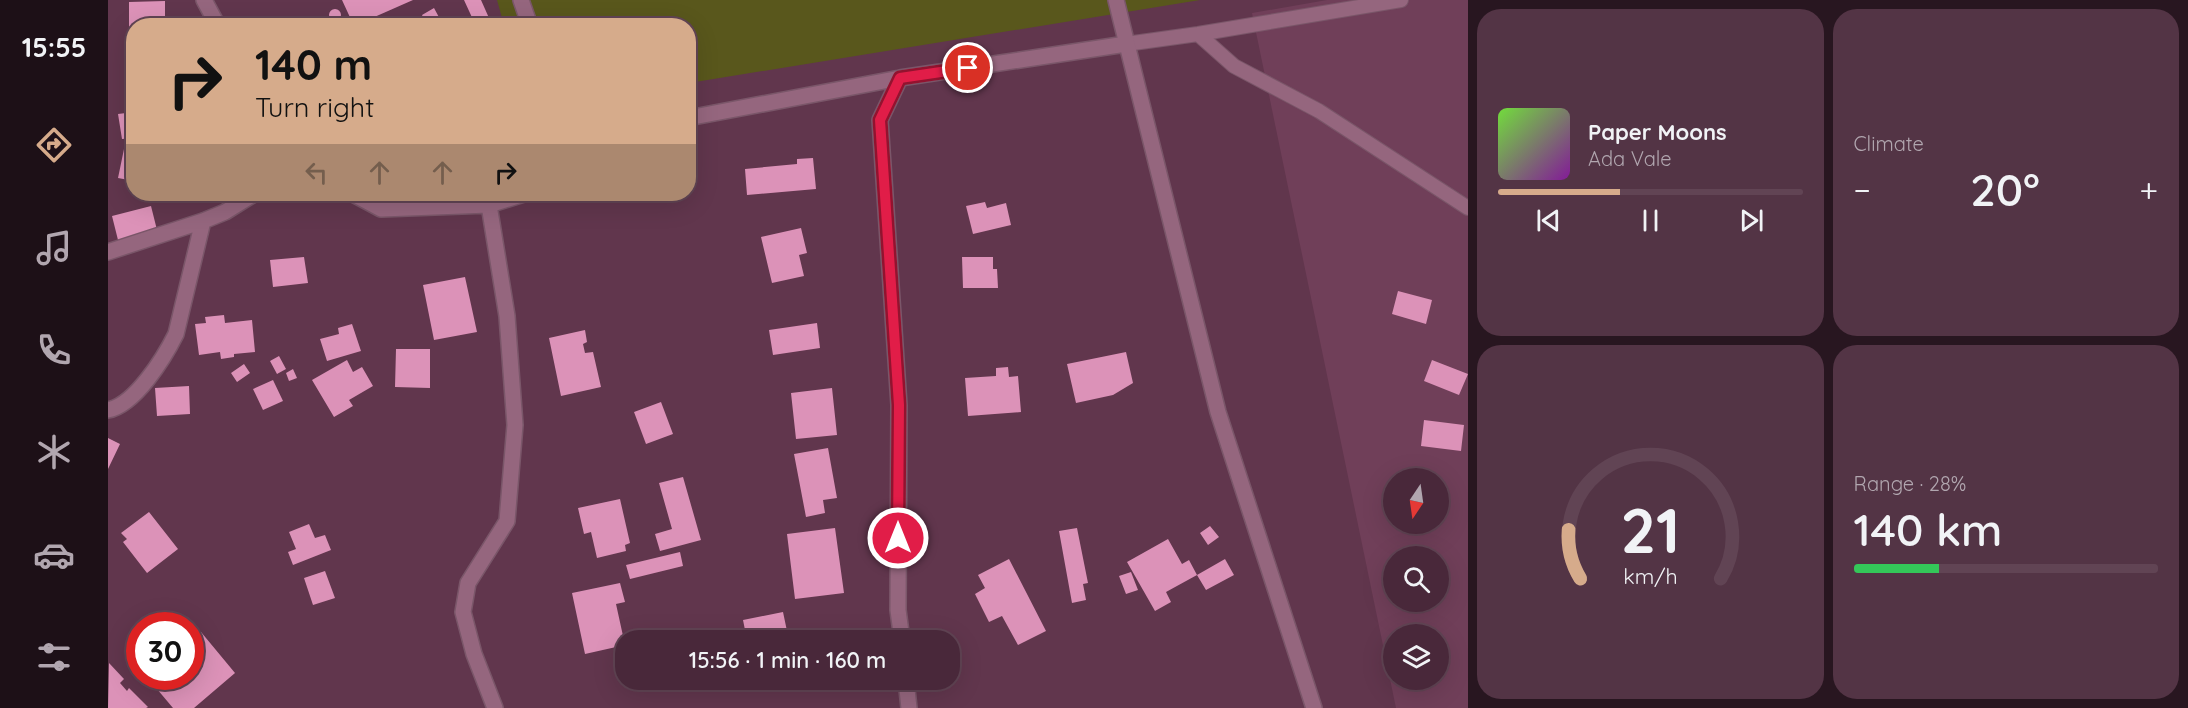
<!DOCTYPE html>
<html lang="en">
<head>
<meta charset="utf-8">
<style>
  :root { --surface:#49283a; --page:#533445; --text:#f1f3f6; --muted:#b1a6af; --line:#614454; --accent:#d6ab8b }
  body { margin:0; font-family:Quicksand,sans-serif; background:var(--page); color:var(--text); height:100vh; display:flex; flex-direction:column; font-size:22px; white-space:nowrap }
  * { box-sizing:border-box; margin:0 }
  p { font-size:20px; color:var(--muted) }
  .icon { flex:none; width:33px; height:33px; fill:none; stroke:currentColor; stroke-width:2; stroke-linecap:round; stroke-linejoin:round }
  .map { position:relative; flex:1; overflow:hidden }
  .side { display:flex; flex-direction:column; gap:9px; padding:9px; background:#281620; width:720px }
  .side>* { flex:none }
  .hud { position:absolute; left:18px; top:18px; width:570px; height:183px; border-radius:24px; box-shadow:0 6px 24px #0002,0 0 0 2px var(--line); background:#d6ab8b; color:#111; overflow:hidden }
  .needle { width:39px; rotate:193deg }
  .controls { position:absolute; left:1275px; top:468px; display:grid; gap:12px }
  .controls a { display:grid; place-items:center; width:66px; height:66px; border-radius:50%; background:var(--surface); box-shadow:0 6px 24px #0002,0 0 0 2px var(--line); font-size:30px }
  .speed { position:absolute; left:18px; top:612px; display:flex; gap:12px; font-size:30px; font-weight:700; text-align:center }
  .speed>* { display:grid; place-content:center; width:78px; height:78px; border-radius:50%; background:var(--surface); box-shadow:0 6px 24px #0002,0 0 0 2px var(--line); line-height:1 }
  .speed .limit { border:9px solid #d22; background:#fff; color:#111 }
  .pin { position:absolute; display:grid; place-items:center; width:51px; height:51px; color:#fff; margin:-26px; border:3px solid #fff; border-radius:50%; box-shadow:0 2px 6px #0007 }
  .me { position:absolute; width:66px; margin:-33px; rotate:0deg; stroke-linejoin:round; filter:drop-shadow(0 0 4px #0008) }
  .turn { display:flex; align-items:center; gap:21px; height:126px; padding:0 30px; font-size:27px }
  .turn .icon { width:78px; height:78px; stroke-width:2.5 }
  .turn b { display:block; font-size:42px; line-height:51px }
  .lanes { display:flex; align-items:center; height:57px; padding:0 30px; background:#0003; justify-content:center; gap:30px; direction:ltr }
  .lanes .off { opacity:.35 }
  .big { font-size:45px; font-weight:600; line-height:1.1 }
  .side .card { flex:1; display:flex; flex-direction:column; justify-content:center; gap:9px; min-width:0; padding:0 21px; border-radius:24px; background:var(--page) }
  .side .dial { align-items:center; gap:0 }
  .dial svg { height:156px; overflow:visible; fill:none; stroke:var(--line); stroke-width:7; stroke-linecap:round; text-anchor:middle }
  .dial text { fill:var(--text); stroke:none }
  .song { display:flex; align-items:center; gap:18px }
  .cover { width:72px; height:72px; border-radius:9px; background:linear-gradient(135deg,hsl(100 70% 55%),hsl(290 70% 35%)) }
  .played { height:6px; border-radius:3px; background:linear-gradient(90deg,var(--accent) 40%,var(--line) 40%) }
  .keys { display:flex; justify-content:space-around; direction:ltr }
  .heat { display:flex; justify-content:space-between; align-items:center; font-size:33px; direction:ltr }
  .charge { height:9px; border-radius:4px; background:linear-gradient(90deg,#34c759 28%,var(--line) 0) }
  .side .tiles { flex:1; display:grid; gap:9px; grid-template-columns:repeat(2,1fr) }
  .trip { position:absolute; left:507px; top:630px; width:345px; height:60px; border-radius:24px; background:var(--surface); box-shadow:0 6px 24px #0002,0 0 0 2px var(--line); font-weight:600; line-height:60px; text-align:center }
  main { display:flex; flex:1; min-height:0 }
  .menu { display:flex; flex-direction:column; width:108px; justify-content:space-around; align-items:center; background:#1d1017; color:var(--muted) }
  .menu .icon { width:42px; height:42px }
  .menu .selected { color:var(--accent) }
  .menu b { font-size:27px; color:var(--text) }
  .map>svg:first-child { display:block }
</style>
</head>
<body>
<main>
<nav class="menu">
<b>15:55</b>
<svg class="icon selected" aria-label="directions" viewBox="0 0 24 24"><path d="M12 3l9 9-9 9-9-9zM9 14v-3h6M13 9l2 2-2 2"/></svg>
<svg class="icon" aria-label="music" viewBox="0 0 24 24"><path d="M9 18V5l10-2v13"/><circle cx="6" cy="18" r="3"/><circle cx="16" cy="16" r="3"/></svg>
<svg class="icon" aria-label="phone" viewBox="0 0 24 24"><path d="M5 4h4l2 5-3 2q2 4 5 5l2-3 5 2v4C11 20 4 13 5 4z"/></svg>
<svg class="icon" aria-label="climate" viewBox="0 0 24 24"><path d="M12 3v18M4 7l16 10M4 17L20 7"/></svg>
<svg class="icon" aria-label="car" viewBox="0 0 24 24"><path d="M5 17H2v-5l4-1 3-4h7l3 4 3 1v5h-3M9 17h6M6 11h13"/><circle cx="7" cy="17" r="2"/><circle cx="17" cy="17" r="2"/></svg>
<svg class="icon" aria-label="filters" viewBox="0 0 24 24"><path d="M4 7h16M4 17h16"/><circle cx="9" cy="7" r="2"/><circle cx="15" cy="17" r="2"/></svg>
</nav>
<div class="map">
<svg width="1360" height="708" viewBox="0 0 1360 708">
  <rect width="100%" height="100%" fill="#61364d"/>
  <path fill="#703f59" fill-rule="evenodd" d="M1219,0H1360V708H1288L1144,13ZM1286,478H1330V524H1286ZM1286,556H1330V602H1286ZM1286,634H1330V680H1286Z"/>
  <path fill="#59571c" d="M389,0H1092L581,83L580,26L396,25Z"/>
  <path fill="#dc92b8" d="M234,0H305L246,26Z
    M356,0H373L381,18L367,24Z
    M57,1V26H26V31H21V2Z
    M326,8L333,21L319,26L314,15Z
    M221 15a6 6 0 1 1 12 0a6 6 0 1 1-12 0Z
    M300,18L304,26H286Z
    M26,112V138L14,139L10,114Z
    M16,149L26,151V181L10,178Z
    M705,158L708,189L639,195L637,169L689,164V159Z
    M877,202L879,208L898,203L903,225L865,234L858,206Z
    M43,206L49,230L10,240L4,216Z
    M693,228L699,253L691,255L696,276L664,283L653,237Z
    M196,257L200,283L165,287L162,260Z
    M854,257H885V269H889L890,288H855Z
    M357,277L369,332L326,340L315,285Z
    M1290,291L1324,300L1318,324L1284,314Z
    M116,315L117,323L144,320L147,352L126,354V357L113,359L112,352L91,355L87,324L98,323L97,317Z
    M709,323L712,348L665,355L661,330Z
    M244,324L253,351L219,361L212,339L231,334L230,328Z
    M477,330L479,342L475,344L477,353L485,352L493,387L453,396L441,338Z
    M288,349H322V388L287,387Z
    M1018,352L1025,383L1005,395L968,403L959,364Z
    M171,356L178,369L169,374L162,361Z
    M239,360L245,372L254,367L265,386L241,400L245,406L226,417L204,380Z
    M1324,360L1360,374L1351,395L1316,381Z
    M136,364L142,373L129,382L123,373Z
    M900,367L901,377L910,376L913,412L860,416L857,378L888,376V368Z
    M185,369L189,378L181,381L178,373Z
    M165,380L175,401L155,410L145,389Z
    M81,386L82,414L49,416L47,388Z
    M724,388L729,435L688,439L683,393Z
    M553,402L565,434L538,444L526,412Z
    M1316,420L1356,425L1353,451L1313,446Z
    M0,438L12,444L0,469Z
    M720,448L729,498L715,500L717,513L698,517L686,454Z
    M575,477L593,540L552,551L547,534L564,529L551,483Z
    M512,499L522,543L517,545L518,551L489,558L483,532L476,534L470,508Z
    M41,512L70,549L39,573L15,542L19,539L13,533Z
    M201,524L207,538L217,535L223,550L185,565L180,552L188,549L181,532Z
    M1102,526L1111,537L1100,545L1092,533Z
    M727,528L736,593L687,599L679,534Z
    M969,528L980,583L975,584L978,600L964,603L951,531Z
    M1060,539L1074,564L1081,560L1089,575L1058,592L1063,602L1047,611L1019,562Z
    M572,552L575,566L522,579L518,565Z
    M901,559L938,631L910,645L894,616L881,622L867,594L877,588L870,575Z
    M1117,559L1126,575L1098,590L1089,575Z
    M217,571L227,598L205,605L196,578Z
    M1023,572L1030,590L1018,594L1011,576Z
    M512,583L517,602L508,604L517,645L477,654L464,593Z
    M675,612L679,631L669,632L670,640H639L635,620Z
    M93,632L127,673L86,708H65L38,676H82V641Z
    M1,663L16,679L12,683L19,691L21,688L40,707L38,708H0Z"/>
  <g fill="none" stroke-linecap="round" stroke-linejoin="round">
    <defs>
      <path id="service" d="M1090,34L1126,66L1211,111L1360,208
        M1018,44L1090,34L1293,0"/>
      <path id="minor" d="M96,0L110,26
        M413,0L422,26
        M1008,0L1110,412L1206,708
        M792,78L772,120L791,405L790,610L794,640
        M580,118L792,78L1018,44
        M245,194L273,209L381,205L416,194
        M381,205L399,316L407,425L399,521L360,583L355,612L366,654L387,708
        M0,252L95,221L117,212L146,194
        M0,410C27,405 56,358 68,334L95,221
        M798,680L801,708"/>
    </defs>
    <use href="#service" stroke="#7a5669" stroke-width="16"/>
    <use href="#minor" stroke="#7a5669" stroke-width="18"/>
    <use href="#service" stroke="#95667e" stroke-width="14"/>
    <use href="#minor" stroke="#95667e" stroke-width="15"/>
  </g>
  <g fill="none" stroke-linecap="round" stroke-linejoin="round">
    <defs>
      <path id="route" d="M790,538L791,405L772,120L792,78L860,68"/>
    </defs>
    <use href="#route" stroke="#92132f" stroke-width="15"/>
    <use href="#route" stroke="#e11d48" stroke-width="10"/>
  </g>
</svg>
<div class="controls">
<a><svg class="needle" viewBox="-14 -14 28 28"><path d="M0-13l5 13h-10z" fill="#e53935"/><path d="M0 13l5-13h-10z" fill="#b1a6af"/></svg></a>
<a><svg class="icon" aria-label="search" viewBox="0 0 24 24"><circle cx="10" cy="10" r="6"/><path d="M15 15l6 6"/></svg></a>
<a><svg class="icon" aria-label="layers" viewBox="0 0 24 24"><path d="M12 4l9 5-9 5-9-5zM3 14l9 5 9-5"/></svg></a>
</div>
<div class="speed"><div class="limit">30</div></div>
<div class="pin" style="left:860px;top:68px;background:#d93025"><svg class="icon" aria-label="arrive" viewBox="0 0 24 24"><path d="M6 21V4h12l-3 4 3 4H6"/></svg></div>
<svg class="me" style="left:790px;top:538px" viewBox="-20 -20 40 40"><circle r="17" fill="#e11d48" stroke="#fff" stroke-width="3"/><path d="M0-11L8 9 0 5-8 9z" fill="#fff"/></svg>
<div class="trip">15:56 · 1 min · 160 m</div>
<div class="hud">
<div class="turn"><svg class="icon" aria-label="right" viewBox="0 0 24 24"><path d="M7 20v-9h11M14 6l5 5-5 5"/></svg><div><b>140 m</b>Turn right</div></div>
<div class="lanes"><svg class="icon off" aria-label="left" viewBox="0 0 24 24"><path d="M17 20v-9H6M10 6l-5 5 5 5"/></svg><svg class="icon off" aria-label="ahead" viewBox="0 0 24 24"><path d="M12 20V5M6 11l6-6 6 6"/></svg><svg class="icon off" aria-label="ahead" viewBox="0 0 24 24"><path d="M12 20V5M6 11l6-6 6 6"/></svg><svg class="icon" aria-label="right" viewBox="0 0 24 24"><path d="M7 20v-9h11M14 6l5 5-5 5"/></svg></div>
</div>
</div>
<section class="side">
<div class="tiles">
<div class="card">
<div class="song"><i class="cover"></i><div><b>Paper Moons</b><p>Ada Vale</p></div></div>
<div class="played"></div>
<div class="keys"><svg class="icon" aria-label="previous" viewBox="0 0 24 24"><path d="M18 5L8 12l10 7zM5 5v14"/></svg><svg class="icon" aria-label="pause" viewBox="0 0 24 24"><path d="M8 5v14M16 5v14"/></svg><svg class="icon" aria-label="next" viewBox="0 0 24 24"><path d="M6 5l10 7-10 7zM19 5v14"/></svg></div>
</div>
<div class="card"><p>Climate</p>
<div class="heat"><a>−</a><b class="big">20°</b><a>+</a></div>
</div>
<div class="card dial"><svg viewBox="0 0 100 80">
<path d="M14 69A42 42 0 1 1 86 69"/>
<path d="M14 69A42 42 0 0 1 8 44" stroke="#d6ab8b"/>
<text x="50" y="56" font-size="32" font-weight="700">21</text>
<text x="50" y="72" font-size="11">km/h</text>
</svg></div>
<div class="card"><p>Range · 28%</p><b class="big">140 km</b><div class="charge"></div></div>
</div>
</section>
</main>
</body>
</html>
